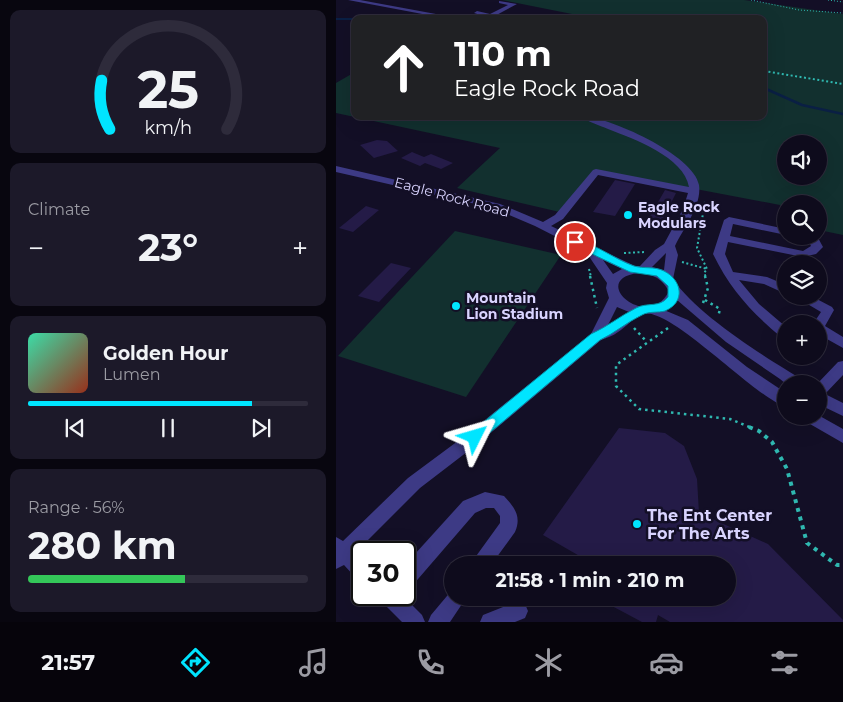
<!DOCTYPE html>
<html lang="en">
<head>
<meta charset="utf-8">
<style>
  :root { --surface:#0e0b1c; --page:#1c1929; --text:#f1f3f6; --muted:#9b9ba3; --line:#2e2b3b; --accent:#00e5ff }
  body { margin:0; font-family:Montserrat,sans-serif; background:var(--page); color:var(--text); height:100vh; display:flex; flex-direction:column; font-size:19px; white-space:nowrap }
  * { box-sizing:border-box; margin:0 }
  p { font-size:16px; color:var(--muted) }
  .icon { flex:none; width:28px; height:28px; fill:none; stroke:currentColor; stroke-width:2; stroke-linecap:round; stroke-linejoin:round }
  .map { position:relative; flex:1; overflow:hidden }
  .details { display:flex; flex-direction:column; gap:10px; padding:10px; background:#08060f; width:336px }
  .details>* { flex:none }
  .top-card { position:absolute; left:15px; top:15px; width:416px; height:105px; border-radius:10px; box-shadow:0 5px 20px #0002,0 0 0 1px var(--line); background:#202124; color:#fff; overflow:hidden }
  .tools { position:absolute; left:441px; top:135px; display:grid; gap:10px }
  .tools a { display:grid; place-items:center; width:50px; height:50px; border-radius:50%; background:var(--surface); box-shadow:0 5px 20px #0002,0 0 0 1px var(--line); font-size:25px }
  .speed { position:absolute; left:15px; top:541px; display:flex; gap:10px; font-size:25px; font-weight:700; text-align:center }
  .speed>* { display:grid; place-content:center; width:65px; height:65px; border-radius:50%; background:var(--surface); box-shadow:0 5px 20px #0002,0 0 0 1px var(--line); line-height:1 }
  .speed .limit { border:2px solid #111; border-radius:8px; background:#fff; color:#111 }
  .pin { position:absolute; display:grid; place-items:center; width:42px; height:42px; color:#fff; margin:-21px; border:2px solid #fff; border-radius:50%; box-shadow:0 1px 5px #0007 }
  .me { position:absolute; width:55px; margin:-28px; rotate:50deg; stroke-linejoin:round; filter:drop-shadow(0 0 4px #0008) }
  .turn { display:flex; align-items:center; gap:18px; height:105px; padding:0 20px; font-size:22px }
  .turn .icon { width:65px; height:65px; stroke-width:2.5 }
  .turn b { display:block; font-size:35px; line-height:42px }
  .big { font-size:38px; font-weight:700; line-height:1.1 }
  .details .widget { flex:1; display:flex; flex-direction:column; justify-content:center; gap:8px; min-width:0; padding:0 18px; border-radius:10px; background:var(--page) }
  .details .dial { align-items:center; gap:0 }
  .dial svg { height:130px; overflow:visible; fill:none; stroke:var(--line); stroke-width:7; stroke-linecap:round; text-anchor:middle }
  .dial text { fill:var(--text); stroke:none }
  .song { display:flex; align-items:center; gap:15px }
  .cover { width:60px; height:60px; border-radius:8px; background:linear-gradient(135deg,hsl(160 70% 55%),hsl(10 70% 35%)) }
  .played { height:5px; border-radius:2px; background:linear-gradient(90deg,var(--accent) 80%,var(--line) 80%) }
  .keys { display:flex; justify-content:space-around; direction:ltr }
  .heat { display:flex; justify-content:space-between; align-items:center; font-size:28px; direction:ltr }
  .charge { height:8px; border-radius:4px; background:linear-gradient(90deg,#34c759 56%,var(--line) 0) }
  .trip { position:absolute; left:108px; top:556px; width:292px; height:50px; border-radius:25px; background:var(--surface); box-shadow:0 5px 20px #0002,0 0 0 1px var(--line); font-weight:700; line-height:50px; text-align:center }
  .tabs { display:flex; height:80px; justify-content:space-around; align-items:center; background:#06040b; color:var(--muted) }
  .tabs .icon { width:35px; height:35px }
  .tabs .current { color:var(--accent) }
  .tabs b { font-size:22px; color:var(--text) }
  main { display:flex; flex:1; min-height:0 }
  .map>svg:first-child { display:block }
</style>
</head>
<body>
<main>
<section class="details">
<div class="widget dial"><svg viewBox="0 0 100 80">
<path d="M14 69A42 42 0 1 1 86 69"/>
<path d="M14 69A42 42 0 0 1 9 39" stroke="#00e5ff"/>
<text x="50" y="56" font-size="32" font-weight="700">25</text>
<text x="50" y="72" font-size="11">km/h</text>
</svg></div>
<div class="widget"><p>Climate</p>
<div class="heat"><a>−</a><b class="big">23°</b><a>+</a></div>
</div>
<div class="widget">
<div class="song"><i class="cover"></i><div><b>Golden Hour</b><p>Lumen</p></div></div>
<div class="played"></div>
<div class="keys"><svg class="icon" aria-label="previous" viewBox="0 0 24 24"><path d="M18 5L8 12l10 7zM5 5v14"/></svg><svg class="icon" aria-label="pause" viewBox="0 0 24 24"><path d="M8 5v14M16 5v14"/></svg><svg class="icon" aria-label="next" viewBox="0 0 24 24"><path d="M6 5l10 7-10 7zM19 5v14"/></svg></div>
</div>
<div class="widget"><p>Range · 56%</p><b class="big">280 km</b><div class="charge"></div></div>
</section>
<div class="map">
<svg width="507" height="622" viewBox="0 0 507 622">
  <rect width="100%" height="100%" fill="#130f26"/>
  <path fill="#12302f" fill-rule="evenodd" d="M166,0H408L507,14V235L483,230L482,204H450V218L444,205L265,171L228,213L121,188L164,148L0,113V83L19,72V116H428V19H243L236,14ZM450,144H482V176H450Z
    M119,231L225,255L130,397L2,356Z"/>
  <g fill="none" stroke-linecap="round" stroke-linejoin="round">
    <path stroke="#0a1f44" stroke-width="2" d="M0,19H22"/>
    <path stroke="#0a1f44" stroke-width="2.5" d="M428,88L466,105L507,114"/>
  </g>
  <path fill="#241b47" d="M41,140L51,141L62,151L38,158L24,145Z
    M76,152L88,157L95,154L117,163L105,169L89,163L84,166L65,158Z
    M279,180L299,184L279,216L257,212Z
    M329,190L340,193L329,215L322,226L310,223Z
    M30,206L43,210L17,232L3,228Z
    M55,263L75,268L43,302L22,296Z
    M283,428L329,433L348,446L361,479L363,513L432,544L507,620V622H334L322,615L320,622H306L261,598H391V565H243L247,558L207,535Z"/>
  <g fill="none" stroke-linecap="round" stroke-linejoin="round">
    <path stroke="#2fb8b0" stroke-width="1" stroke-dasharray="1 2" stroke-linecap="butt" d="M415,0L463,10L507,13
      M492,0L507,2"/>
    <path stroke="#2fb8b0" stroke-width="2" stroke-dasharray="2 2.5" stroke-linecap="butt" d="M428,71L507,84
      M369,202L361,248L371,269L368,273L370,277
      M288,253L309,252
      M346,262L371,269
      M253,269L255,277"/>
    <path stroke="#2fb8b0" stroke-width="2.5" stroke-dasharray="2.5 4" stroke-linecap="butt" d="M254,276L261,308
      M369,300L384,309L382,317
      M367,303L372,288L369,276
      M298,328L311,342
      M332,328L280,365V386L303,409L394,419L416,428"/>
    <path stroke="#2fb8b0" stroke-width="4" stroke-dasharray="4 5" stroke-linecap="butt" d="M413,427L423,431L436,442L451,469L471,543L501,565H507"/>
    <path fill="#3d3a85" fill-rule="evenodd" d="M12,0H24L127,19H113Z
      M163,1L181,4L155,18L138,13L141,11L154,14L172,5L163,3Z
      M244,116C272,116 358,155 363,185C366,206 347,229 339,246L342,255L337,279C361,315 429,357 467,380L469,384H450L444,379L390,342L341,300L328,310L352,320L411,367L450,393V407C417,396 334,306 307,314C298,317 290,327 282,332C277,336 270,338 265,340L144,442L84,488L20,552L26,558V579L19,577L8,565L0,569V537L7,541L72,478L134,432L255,334L273,298L270,288L271,283L250,252L199,226L157,208L0,172V166L164,204L207,222L219,215L257,170L260,169L353,187C348,157 298,139 272,129C263,125 252,122 244,116ZM262,175L352,193L347,209L328,244L319,250L304,266H299L215,226L227,219ZM330,253L328,270L316,267ZM267,260L286,269L277,274ZM303,273C318,275 324,277 333,291C313,333 250,279 303,273ZM281,307L293,312L271,327Z
      M393,217L450,229V235L397,224L394,236L467,251L475,246L472,240L466,236H481L487,247L480,254L467,257L392,242L389,254L397,272L431,277L450,285V294L428,284L403,280L423,304L450,327V339L445,337C416,313 394,289 377,254L388,220Z
      M458,296H475L496,307L498,310L489,326L507,337V348L482,334V324H477L485,312Z
      M507,361V375L489,394L507,403V416L482,404L481,384L502,362Z
      M482,415L507,429V443L467,420L465,416Z
      M149,492L168,496C178,507 186,516 179,532L155,565H135L138,559L164,523V516L158,508H150L139,513L76,586L69,588V565L127,501Z
      M116,590V598H130L114,622H92L95,615Z
      M44,595H66L86,615L89,622H66L46,602Z
      M182,601L189,604L192,611L189,618L179,622H144L147,615Z"/>
  </g>
  <path fill="#00e5ff" stroke="#0095a6" d="M239,239C260,244 278,259 298,266C308,269 318,266 328,271C346,280 350,302 329,311C322,313 313,311 306,315C291,322 279,333 264,340L144,441L139,443L134,441L132,437L134,433L255,334C271,327 284,316 300,308C311,302 324,308 332,297V286L321,276L294,272L235,244L234,242Z"/>
  <g fill="#00e5ff" stroke="#130f26" stroke-width="2">
    <circle cx="292" cy="215" r="5"/>
    <circle cx="120" cy="306" r="5"/>
    <circle cx="301" cy="524" r="5"/>
  </g>
  <g text-anchor="middle" dominant-baseline="central" stroke-width="5" stroke-linejoin="round" paint-order="stroke">
    <g font-size="14" fill="#d9d4ff" stroke="#130f26">
      <text transform="translate(116 197) rotate(15)">Eagle Rock Road</text>
    </g>
    <g font-size="14" font-weight="bold" fill="#d9d4ff" stroke="#130f26" text-anchor="start">
      <text x="302" y="207">Eagle Rock<tspan x="302" dy="16">Modulars</tspan></text>
      <text x="130" y="298">Mountain<tspan x="130" dy="16">Lion Stadium</tspan></text>
    </g>
    <g font-size="16" font-weight="bold" fill="#d9d4ff" stroke="#130f26" text-anchor="start">
      <text x="311" y="515">The Ent Center<tspan x="311" dy="18">For The Arts</tspan></text>
    </g>
  </g>
</svg>
<div class="tools">
<a><svg class="icon" aria-label="sound" viewBox="0 0 24 24"><path d="M4 9h4l5-4v14l-5-4H4zM17 9q2 3 0 6"/></svg></a>
<a><svg class="icon" aria-label="search" viewBox="0 0 24 24"><circle cx="10" cy="10" r="6"/><path d="M15 15l6 6"/></svg></a>
<a><svg class="icon" aria-label="layers" viewBox="0 0 24 24"><path d="M12 4l9 5-9 5-9-5zM3 14l9 5 9-5"/></svg></a>
<a>+</a>
<a>−</a>
</div>
<div class="speed"><div class="limit">30</div></div>
<div class="pin" style="left:239px;top:242px;background:#d93025"><svg class="icon" aria-label="arrive" viewBox="0 0 24 24"><path d="M6 21V4h12l-3 4 3 4H6"/></svg></div>
<svg class="me" style="left:139px;top:437px" viewBox="-20 -20 40 40"><path d="M0-17L14 15 0 8-14 15z" fill="#00e5ff" stroke="#fff" stroke-width="4"/></svg>
<div class="trip">21:58 · 1 min · 210 m</div>
<div class="top-card">
<div class="turn"><svg class="icon" aria-label="ahead" viewBox="0 0 24 24"><path d="M12 20V5M6 11l6-6 6 6"/></svg><div><b>110 m</b>Eagle Rock Road</div></div>
</div>
</div>
</main>
<nav class="tabs">
<b>21:57</b>
<svg class="icon current" aria-label="directions" viewBox="0 0 24 24"><path d="M12 3l9 9-9 9-9-9zM9 14v-3h6M13 9l2 2-2 2"/></svg>
<svg class="icon" aria-label="music" viewBox="0 0 24 24"><path d="M9 18V5l10-2v13"/><circle cx="6" cy="18" r="3"/><circle cx="16" cy="16" r="3"/></svg>
<svg class="icon" aria-label="phone" viewBox="0 0 24 24"><path d="M5 4h4l2 5-3 2q2 4 5 5l2-3 5 2v4C11 20 4 13 5 4z"/></svg>
<svg class="icon" aria-label="climate" viewBox="0 0 24 24"><path d="M12 3v18M4 7l16 10M4 17L20 7"/></svg>
<svg class="icon" aria-label="car" viewBox="0 0 24 24"><path d="M5 17H2v-5l4-1 3-4h7l3 4 3 1v5h-3M9 17h6M6 11h13"/><circle cx="7" cy="17" r="2"/><circle cx="17" cy="17" r="2"/></svg>
<svg class="icon" aria-label="filters" viewBox="0 0 24 24"><path d="M4 7h16M4 17h16"/><circle cx="9" cy="7" r="2"/><circle cx="15" cy="17" r="2"/></svg>
</nav>
</body>
</html>
